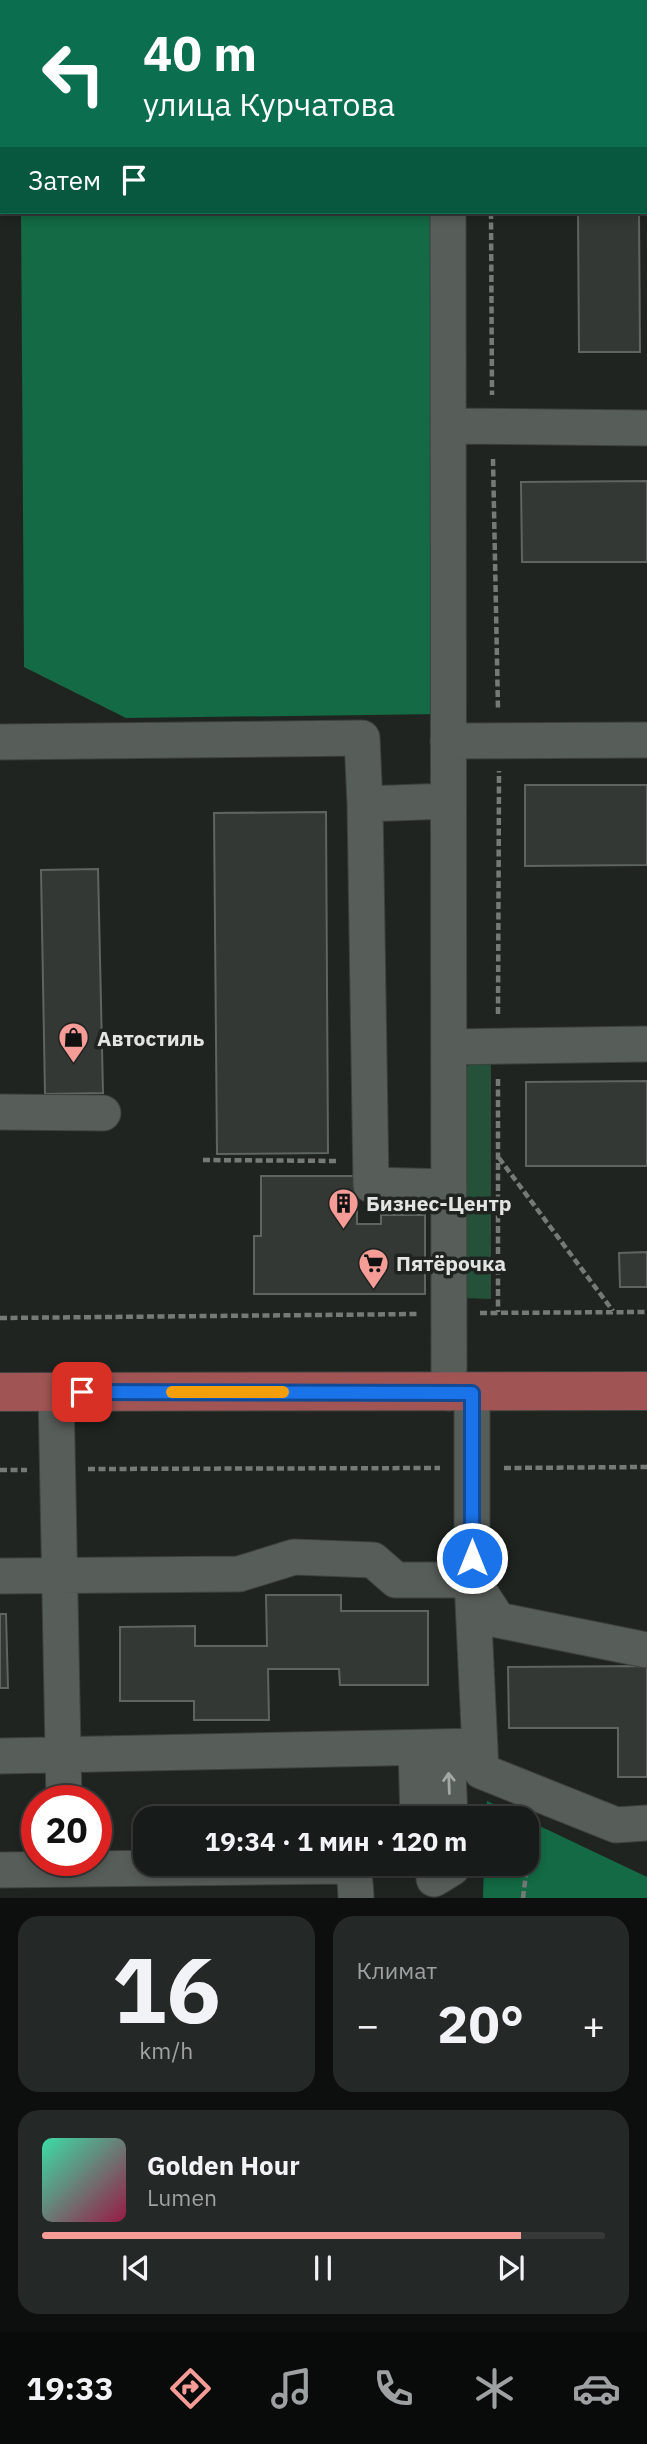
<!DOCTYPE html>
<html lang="ru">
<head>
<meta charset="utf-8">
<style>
  :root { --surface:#171b19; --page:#242826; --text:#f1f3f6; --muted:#9ea1a2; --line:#363938; --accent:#f59c96 }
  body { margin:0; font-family:"IBM Plex Sans",sans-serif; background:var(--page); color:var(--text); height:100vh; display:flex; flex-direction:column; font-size:26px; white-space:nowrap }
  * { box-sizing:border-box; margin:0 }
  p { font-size:23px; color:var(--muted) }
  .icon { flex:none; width:38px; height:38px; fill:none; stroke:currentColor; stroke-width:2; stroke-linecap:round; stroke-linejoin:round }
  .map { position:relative; height:1898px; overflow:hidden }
  .details { display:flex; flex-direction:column; gap:18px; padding:18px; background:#0d0f0e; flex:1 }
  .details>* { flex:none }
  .banner { position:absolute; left:0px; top:0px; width:648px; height:214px; box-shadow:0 4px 10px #0003,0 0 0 2px var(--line); background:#0b6e4f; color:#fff; overflow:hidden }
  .speed { position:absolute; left:21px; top:1785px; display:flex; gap:14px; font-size:35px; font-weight:700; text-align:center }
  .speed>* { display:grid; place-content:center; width:91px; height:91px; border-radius:50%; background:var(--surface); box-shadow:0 4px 10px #0003,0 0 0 2px var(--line); line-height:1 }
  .speed .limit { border:10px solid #d22; background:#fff; color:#111 }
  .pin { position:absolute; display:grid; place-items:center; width:60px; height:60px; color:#fff; margin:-30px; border-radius:14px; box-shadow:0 4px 10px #0006 }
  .me { position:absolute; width:77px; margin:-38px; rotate:0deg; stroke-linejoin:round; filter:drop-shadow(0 0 5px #0008) }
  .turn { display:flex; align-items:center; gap:24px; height:147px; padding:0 28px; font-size:32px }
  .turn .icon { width:91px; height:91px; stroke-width:2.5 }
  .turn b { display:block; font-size:49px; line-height:60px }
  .then { display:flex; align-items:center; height:66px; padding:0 28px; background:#0003; gap:14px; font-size:26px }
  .big { font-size:52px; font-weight:800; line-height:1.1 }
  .details .tile { flex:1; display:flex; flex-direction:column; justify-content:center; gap:10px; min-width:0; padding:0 24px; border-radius:21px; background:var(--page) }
  .details .dial { align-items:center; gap:0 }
  .dial b { font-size:91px; line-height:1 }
  .song { display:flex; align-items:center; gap:21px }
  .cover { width:84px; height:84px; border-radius:10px; background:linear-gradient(135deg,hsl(160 70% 55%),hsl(340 70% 35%)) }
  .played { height:7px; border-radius:4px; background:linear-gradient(90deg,var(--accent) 85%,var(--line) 85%) }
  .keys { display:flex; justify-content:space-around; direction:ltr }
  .heat { display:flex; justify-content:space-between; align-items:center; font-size:38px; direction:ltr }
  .details .tiles { flex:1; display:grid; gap:18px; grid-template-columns:1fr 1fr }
  .tile:last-child { grid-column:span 2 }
  .trip { position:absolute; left:133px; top:1806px; width:406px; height:70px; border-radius:21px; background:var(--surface); box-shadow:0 4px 10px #0003,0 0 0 2px var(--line); font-weight:800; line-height:70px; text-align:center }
  .tabs { display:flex; height:112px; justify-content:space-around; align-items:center; background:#090b0a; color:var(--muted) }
  .tabs .icon { width:49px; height:49px }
  .tabs .active { color:var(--accent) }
  .tabs b { font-size:32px; color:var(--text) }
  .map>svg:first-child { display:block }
</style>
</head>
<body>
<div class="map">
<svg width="647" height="1898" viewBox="0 0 647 1898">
  <rect width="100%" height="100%" fill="#1f2421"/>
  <path fill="#25513a" d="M491,1051V1299L462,1298L464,1071L476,1055Z"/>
  <path fill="#136a44" d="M20,0H427V2H20Z
    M21,212H432L444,714L126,718L24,667Z
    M487,1801L524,1818H486Z
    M527,1820L647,1877V1898H483L484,1864H527Z"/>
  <path fill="#343835" stroke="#5e6460" stroke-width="2" d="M531,0H599V2H531Z
    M578,212H639L640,352H579Z
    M647,481V562H522L521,482Z
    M525,785H647V865L525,866Z
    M326,812L328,1153L217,1154L214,813Z
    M98,869L103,1093L45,1094L41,870Z
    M647,1081V1166H526V1082Z
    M261,1176H357V1224H381V1215H425V1294H254V1236H261Z
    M647,1252V1287H620L619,1253Z
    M266,1595H341V1611H428V1685H340L339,1669H268L269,1720H194V1701H120V1627L195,1626V1646H267Z
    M0,1614H6L8,1688H0Z
    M647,1666V1777H618V1728H509L508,1667Z"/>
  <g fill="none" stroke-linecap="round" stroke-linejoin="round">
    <defs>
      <path id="minor" d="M448,0V2
        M634,0V2
        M646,65L647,70
        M448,212L449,1393
        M448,426L647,428
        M448,741L647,740
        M0,742L362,738L365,804L448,801
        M365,804L371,1185L449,1187
        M449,1047L647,1044
        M0,1112L103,1113
        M56,1392L64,1801
        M472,1393V1580L481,1771L616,1825L647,1823
        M0,1576L239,1574L294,1557L373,1560L396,1580H472
        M472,1580L498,1620L647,1650
        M447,1747L450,1818
        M416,1748L418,1818
        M0,1756L480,1746
        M0,1870L343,1866C357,1873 355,1883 356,1898
        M434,1879L452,1868V1864"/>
      <path id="major" d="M0,1392L647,1391"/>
    </defs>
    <use href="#minor" stroke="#3d413e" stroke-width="37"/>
    <use href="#major" stroke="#3d413e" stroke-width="40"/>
    <path stroke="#767a77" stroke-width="4.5" stroke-dasharray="7 3.5" stroke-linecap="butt" d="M491,0V2
      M491,212L492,395
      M493,459L498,710
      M498,1014L499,771
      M498,1079V1312
      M499,1158L613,1311
      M203,1160L338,1161
      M480,1313L647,1312
      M0,1318L419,1314
      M504,1468L647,1467
      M88,1469L440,1468
      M0,1470H27
      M523,1898L532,1826"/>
    <use href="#minor" stroke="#575d59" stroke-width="35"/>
    <use href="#major" stroke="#a05554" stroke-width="38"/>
  </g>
  <defs><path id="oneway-shaft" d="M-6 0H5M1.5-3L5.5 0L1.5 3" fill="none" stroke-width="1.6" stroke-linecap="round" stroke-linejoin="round" transform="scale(1.75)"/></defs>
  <use stroke="#a3a8a5" href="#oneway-shaft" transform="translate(449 1783) rotate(-92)"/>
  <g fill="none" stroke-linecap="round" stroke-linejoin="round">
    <defs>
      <path id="route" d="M82,1392L472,1393V1558"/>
    </defs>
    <use href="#route" stroke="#114b97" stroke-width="18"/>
    <use href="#route" stroke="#1a73e8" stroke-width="12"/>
    <path stroke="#f59e0b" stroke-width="12" d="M172,1392H283"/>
  </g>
  <defs>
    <symbol id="shop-pin" viewBox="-11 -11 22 30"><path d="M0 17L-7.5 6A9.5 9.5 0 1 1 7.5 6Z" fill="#f59c96" stroke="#1f2421"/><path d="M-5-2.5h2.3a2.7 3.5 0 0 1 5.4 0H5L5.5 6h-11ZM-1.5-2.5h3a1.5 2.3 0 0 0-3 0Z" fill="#111"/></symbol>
    <symbol id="building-pin" viewBox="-11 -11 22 30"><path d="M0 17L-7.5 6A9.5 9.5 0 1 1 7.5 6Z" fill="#f59c96" stroke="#1f2421"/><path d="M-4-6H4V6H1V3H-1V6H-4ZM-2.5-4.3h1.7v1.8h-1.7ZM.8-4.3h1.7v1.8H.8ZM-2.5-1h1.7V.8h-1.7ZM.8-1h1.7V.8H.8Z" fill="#111"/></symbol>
    <symbol id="supermarket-pin" viewBox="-11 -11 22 30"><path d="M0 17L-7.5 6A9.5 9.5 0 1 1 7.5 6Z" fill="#f59c96" stroke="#1f2421"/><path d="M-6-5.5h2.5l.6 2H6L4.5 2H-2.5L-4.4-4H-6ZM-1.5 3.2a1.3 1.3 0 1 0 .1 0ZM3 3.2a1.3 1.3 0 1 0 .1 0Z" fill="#111"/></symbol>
  </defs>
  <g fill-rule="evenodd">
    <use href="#shop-pin" x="56" y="1020" width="35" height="47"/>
    <use href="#building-pin" x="326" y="1186" width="35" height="47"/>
    <use href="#supermarket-pin" x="356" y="1246" width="35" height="47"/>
  </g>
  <g text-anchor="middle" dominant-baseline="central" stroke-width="7" stroke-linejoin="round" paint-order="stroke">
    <g font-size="21" font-weight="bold" fill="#e2e5e3" stroke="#1f2421" text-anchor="start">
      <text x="97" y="1038">Автостиль</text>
      <text x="366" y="1203">Бизнес-Центр</text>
      <text x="396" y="1263">Пятёрочка</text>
    </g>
  </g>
</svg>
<div class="speed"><div class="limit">20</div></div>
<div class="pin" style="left:82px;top:1392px;background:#d93025"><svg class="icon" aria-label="arrive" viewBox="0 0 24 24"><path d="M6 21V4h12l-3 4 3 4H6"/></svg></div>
<svg class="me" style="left:472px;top:1558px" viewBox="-20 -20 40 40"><circle r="17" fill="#1a73e8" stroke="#fff" stroke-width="3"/><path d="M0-11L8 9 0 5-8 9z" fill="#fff"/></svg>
<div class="trip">19:34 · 1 мин · 120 m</div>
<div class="banner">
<div class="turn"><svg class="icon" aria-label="left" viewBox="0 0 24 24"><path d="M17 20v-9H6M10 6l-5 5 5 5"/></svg><div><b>40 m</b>улица Курчатова</div></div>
<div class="then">Затем<svg class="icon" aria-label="arrive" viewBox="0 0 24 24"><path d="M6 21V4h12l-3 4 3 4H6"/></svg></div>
</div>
</div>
<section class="details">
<div class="tiles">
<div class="tile dial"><b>16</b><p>km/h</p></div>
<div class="tile"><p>Климат</p>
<div class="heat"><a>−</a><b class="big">20°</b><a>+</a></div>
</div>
<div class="tile">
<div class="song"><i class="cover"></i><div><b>Golden Hour</b><p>Lumen</p></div></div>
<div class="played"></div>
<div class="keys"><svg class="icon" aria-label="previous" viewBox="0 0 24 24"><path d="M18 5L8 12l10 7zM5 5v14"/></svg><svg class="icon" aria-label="pause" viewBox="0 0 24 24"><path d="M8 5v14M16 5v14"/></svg><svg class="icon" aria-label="next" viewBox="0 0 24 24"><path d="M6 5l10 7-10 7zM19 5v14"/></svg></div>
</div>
</div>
</section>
<nav class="tabs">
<b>19:33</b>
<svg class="icon active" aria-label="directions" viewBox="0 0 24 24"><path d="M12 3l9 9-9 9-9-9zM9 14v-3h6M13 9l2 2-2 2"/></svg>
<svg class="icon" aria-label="music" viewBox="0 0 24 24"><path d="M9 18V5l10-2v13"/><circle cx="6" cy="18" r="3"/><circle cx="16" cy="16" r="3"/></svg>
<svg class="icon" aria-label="phone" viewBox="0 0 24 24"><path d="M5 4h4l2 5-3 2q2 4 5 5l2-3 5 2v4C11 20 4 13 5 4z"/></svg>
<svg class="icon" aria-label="climate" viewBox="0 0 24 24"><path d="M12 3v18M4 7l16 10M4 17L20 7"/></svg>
<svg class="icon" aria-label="car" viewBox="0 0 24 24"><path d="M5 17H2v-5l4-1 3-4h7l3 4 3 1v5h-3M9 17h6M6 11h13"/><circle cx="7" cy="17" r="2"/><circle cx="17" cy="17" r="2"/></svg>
</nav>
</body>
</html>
